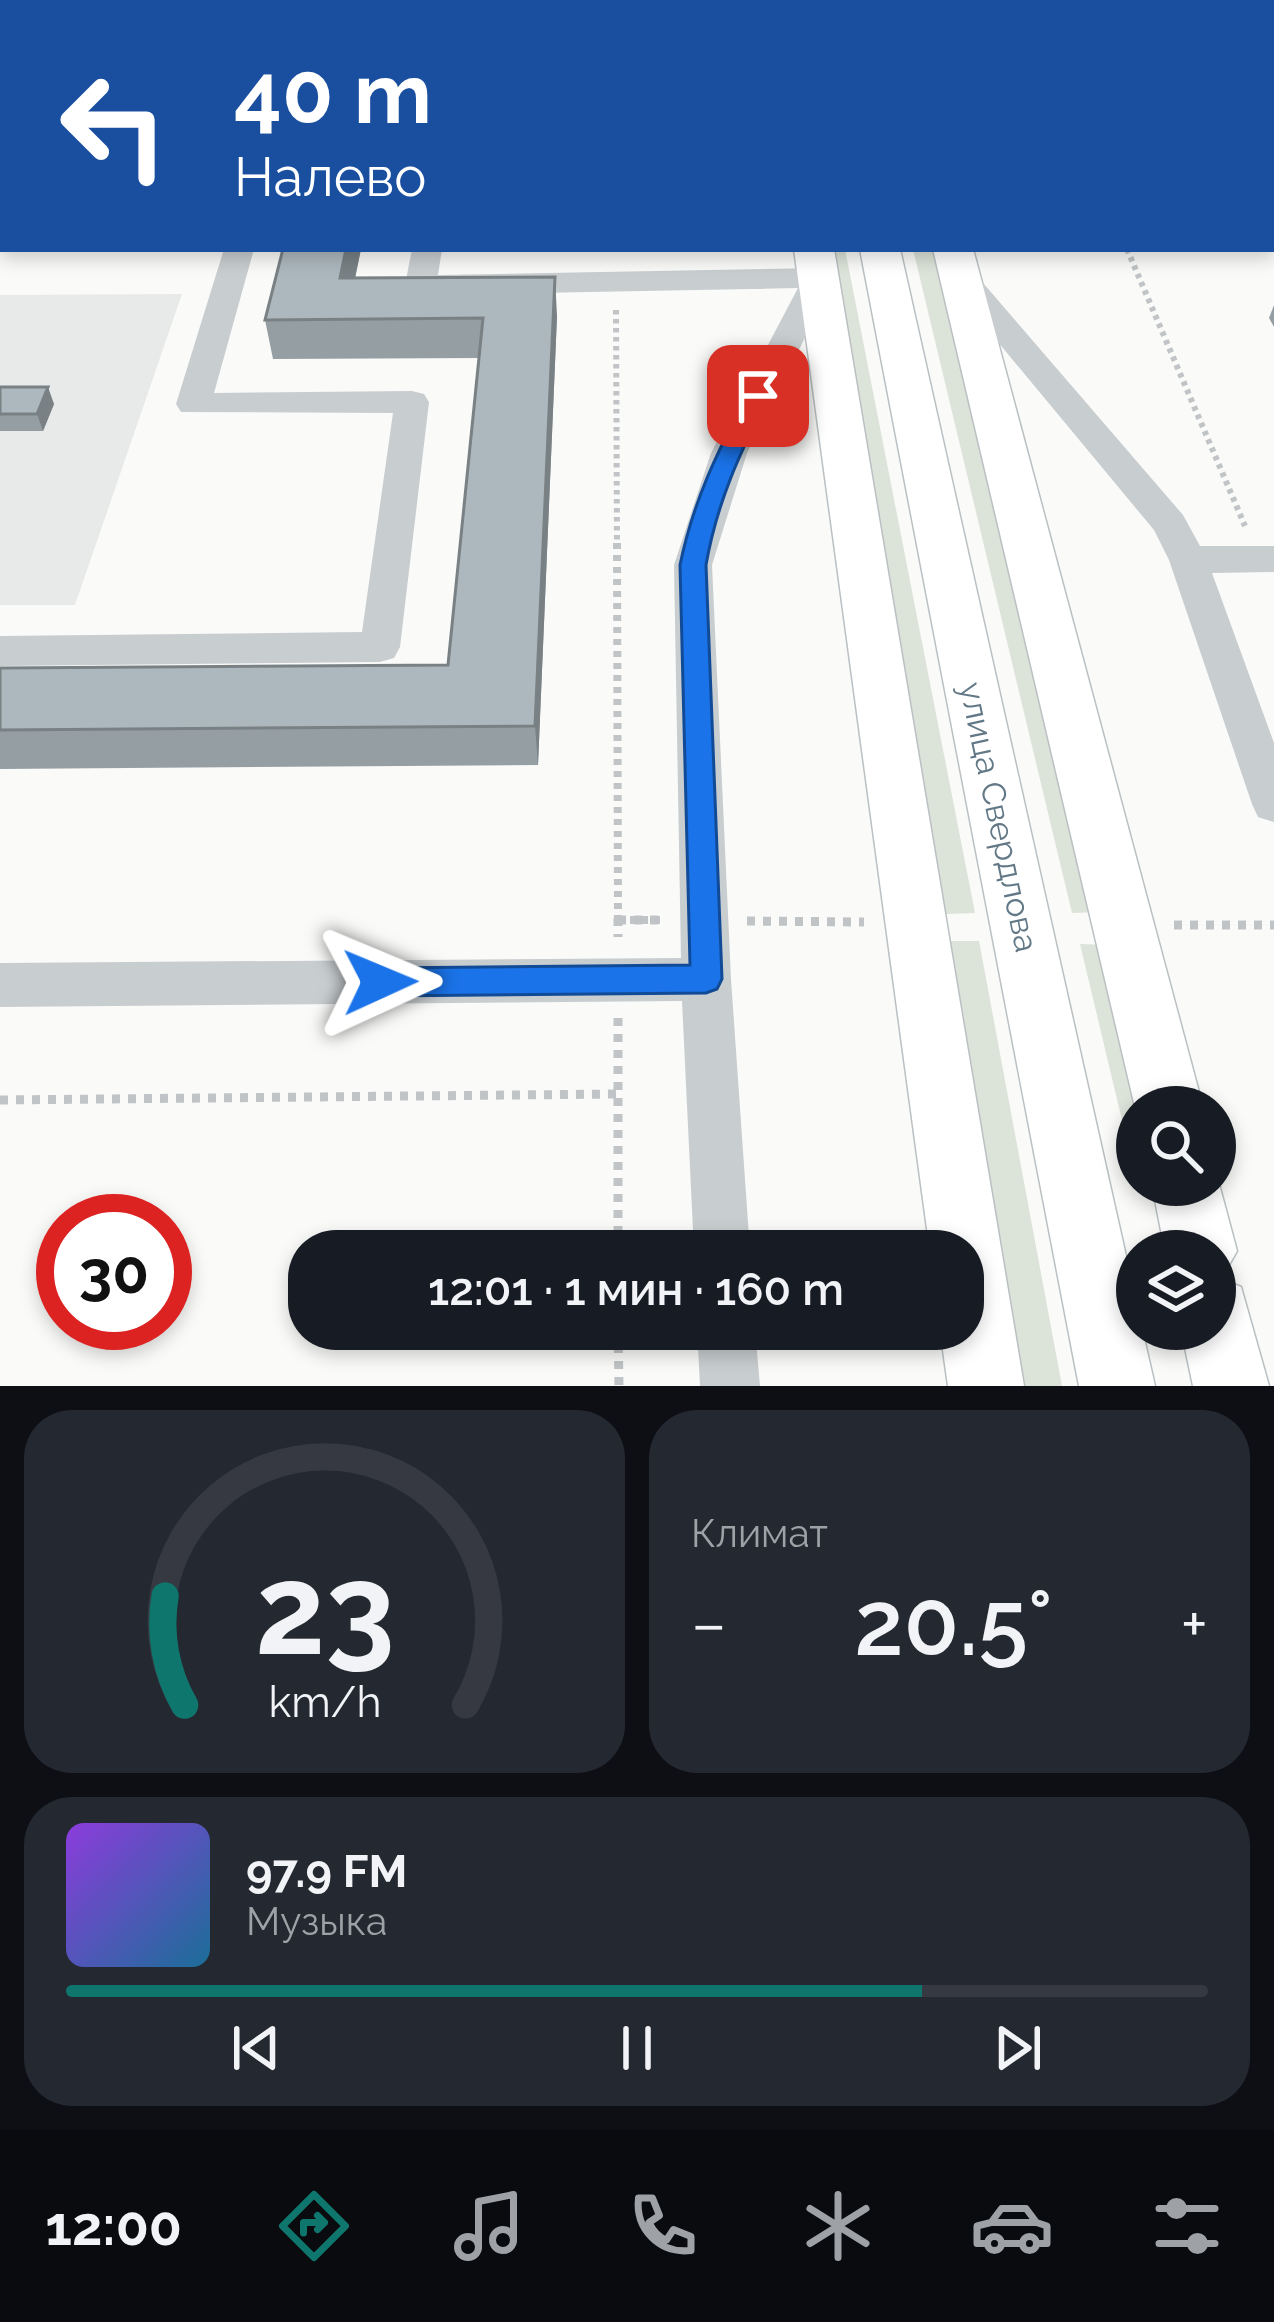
<!DOCTYPE html>
<html lang="ru">
<head>
<meta charset="utf-8">
<style>
  :root { --surface:#171b24; --page:#242831; --text:#f1f3f6; --muted:#9ea1a6; --line:#363941; --accent:#0f766e }
  body { margin:0; font-family:Raleway,sans-serif; background:var(--page); color:var(--text); height:100vh; display:flex; flex-direction:column; font-size:45px; white-space:nowrap }
  * { box-sizing:border-box; margin:0 }
  p { font-size:39px; color:var(--muted) }
  .icon { flex:none; width:66px; height:66px; fill:none; stroke:currentColor; stroke-width:2; stroke-linecap:round; stroke-linejoin:round }
  .map { position:relative; height:1386px; overflow:hidden }
  .details { display:flex; flex-direction:column; gap:24px; padding:24px; background:#0d0f14; flex:1 }
  .details>* { flex:none }
  .top-card { position:absolute; left:0px; top:0px; width:1275px; height:252px; box-shadow:0 6px 18px #0003; background:#1a4fa0; color:#fff; overflow:hidden }
  .fabs { position:absolute; left:1116px; top:1086px; display:grid; gap:24px }
  .fabs a { display:grid; place-items:center; width:120px; height:120px; border-radius:50%; background:var(--surface); box-shadow:0 6px 18px #0003; font-size:60px }
  .speed { position:absolute; left:36px; top:1194px; display:flex; gap:24px; font-size:60px; font-weight:700; text-align:center }
  .speed>* { display:grid; place-content:center; width:156px; height:156px; border-radius:50%; background:var(--surface); box-shadow:0 6px 18px #0003; line-height:1 }
  .speed .limit { border:18px solid #d22; background:#fff; color:#111 }
  .pin { position:absolute; display:grid; place-items:center; width:102px; height:102px; color:#fff; margin:-51px; border-radius:24px; box-shadow:0 6px 18px #0006 }
  .me { position:absolute; width:132px; margin:-66px; rotate:89deg; stroke-linejoin:round; filter:drop-shadow(0 0 9px #0008) }
  .turn { display:flex; align-items:center; gap:42px; height:252px; padding:0 36px; font-size:54px }
  .turn .icon { width:156px; height:156px; stroke-width:2.5 }
  .turn b { display:block; font-size:84px; line-height:102px }
  .big { font-size:90px; font-weight:600; line-height:1.1 }
  .details .tile { flex:1; display:flex; flex-direction:column; justify-content:center; gap:18px; min-width:0; padding:0 42px; border-radius:48px; background:var(--page) }
  .details .dial { align-items:center; gap:0 }
  .dial svg { height:312px; overflow:visible; fill:none; stroke:var(--line); stroke-width:7; stroke-linecap:round; text-anchor:middle }
  .dial text { fill:var(--text); stroke:none }
  .song { display:flex; align-items:center; gap:36px }
  .cover { width:144px; height:144px; border-radius:18px; background:linear-gradient(135deg,hsl(270 70% 55%),hsl(200 70% 35%)) }
  .played { height:12px; border-radius:6px; background:linear-gradient(90deg,var(--accent) 75%,var(--line) 75%) }
  .keys { display:flex; justify-content:space-around; direction:ltr }
  .heat { display:flex; justify-content:space-between; align-items:center; font-size:66px; direction:ltr }
  .details .tiles { flex:1; display:grid; gap:24px; grid-template-columns:1fr 1fr }
  .tile:last-child { grid-column:span 2 }
  .trip { position:absolute; left:288px; top:1230px; width:696px; height:120px; border-radius:48px; background:var(--surface); box-shadow:0 6px 18px #0003; font-weight:600; line-height:120px; text-align:center }
  .tabs { display:flex; height:192px; justify-content:space-around; align-items:center; background:#090b0e; color:var(--muted) }
  .tabs .icon { width:84px; height:84px }
  .tabs .selected { color:var(--accent) }
  .tabs b { font-size:54px; color:var(--text) }
  .map>svg:first-child { display:block }
</style>
</head>
<body>
<div class="map">
<svg width="1274" height="1386" viewBox="0 0 1274 1386">
  <rect width="100%" height="100%" fill="#fafaf8"/>
  <path fill="#e8eae9" d="M182,294L75,605H0V295Z"/>
  <path fill="#dce3d8" d="M826,249H845L975,913L946,914Z
    M913,249H932L1101,912L1072,913Z
    M949,941H979L1062,1386H1025Z
    M1080,944L1110,945L1137,1107V1183Z"/>
  <g fill="none" stroke-linecap="round" stroke-linejoin="round">
    <defs>
      <path id="major" d="M751,0H783L785,3H753Z
        M794,0H828L830,3H796Z
        M871,0H903L870,3Z
        M794,249H834L1024,1386H948L940,1329H963V1251H930Z
        M860,249H900L1137,1305V1329H1142L1155,1386H1079Z
        M933,249H973L1203,1107H1137V1111L1135,1107Z
        M1215,1169L1237,1251L1221,1279L1241,1287L1269,1386H1193L1181,1329H1215V1251H1165L1152,1185H1215Z"/>
    </defs>
    <use href="#major" stroke="#bac0c3" stroke-width="3"/>
    <path stroke="#c1c4c6" stroke-width="4.5" stroke-dasharray="4.5 4.5" stroke-linecap="butt" d="M680,0L685,3
      M1018,3L1025,0"/>
    <path stroke="#c1c4c6" stroke-width="6" stroke-dasharray="4.5 4.5" stroke-linecap="butt" d="M1127,249L1245,526
      M616,310L617,546"/>
    <path stroke="#c1c4c6" stroke-width="8" stroke-dasharray="6 6" stroke-linecap="butt" d="M617,543L618,921
      M618,920H660"/>
    <path stroke="#c1c4c6" stroke-width="9" stroke-dasharray="8 8" stroke-linecap="butt" d="M618,918V937
      M618,920H660
      M747,921L864,922
      M1174,925H1274
      M618,1018V1251
      M0,1100L618,1094
      M618,1329L619,1386"/>
    <path fill="#c8cdd0" fill-rule="evenodd" d="M1159,0H1183L1184,3H1160Z
      M3,23V44L0,45V24Z
      M1272,26H1274V42H1272Z
      M1272,231H1274V249H1271Z
      M224,249H254L214,393L412,391L424,394L429,402L400,647L394,658L380,662L0,666V636L362,632L393,413L181,412L176,404Z
      M412,249H442L438,275L819,268L835,278L747,453L712,565L731,979L750,1251H694L682,1001L0,1007V963L681,958L674,565L711,453L798,288L421,295L405,285Z
      M960,267L971,269L1183,515L1200,546H1274V572L1212,573L1274,743V822L1258,817L1252,804L1169,560L1154,530L949,283L944,276L949,269Z
      M697,1329H755L760,1386H700Z"/>
    <use href="#major" fill="#fff" fill-rule="evenodd"/>
  </g>
  <path fill="#959ea3" d="M0,0H571V3H3V8H0Z
    M1197,0H1274V15H1272V3H1200Z
    M0,173H3V249H0Z
    M361,249L355,278L557,316L538,765L0,769V668L448,665L479,358L273,359L265,320Z
    M1274,305V327L1269,318Z
    M0,387L54,404L43,431H0Z"/>
  <path fill="#798185" d="M346,249H361L347,317L340,278Z
    M555,277L557,316L538,765L535,726Z
    M48,387L54,404L43,431L37,414Z"/>
  <path fill="#adb8be" stroke="#798185" stroke-width="3" d="M519,0H568V3H519Z
    M1272,104H1274V203H1272Z
    M0,173H3V210H0Z
    M283,249H346L340,278L555,277L535,726L0,730V668L448,665L483,318L265,320Z
    M0,387H48L37,414H0Z"/>
  <path fill="#1a73e8" stroke="#114b97" stroke-width="3" d="M758,389L769,396C740,452 717,502 706,565L722,979L717,989L706,993L380,996L369,992L364,982L369,972L380,968L690,965L680,565C693,502 717,452 747,396Z"/>
  <g text-anchor="middle" dominant-baseline="central" stroke-width="12" stroke-linejoin="round" paint-order="stroke">
    <g font-size="33" fill="#627886" stroke="#fff">
      <text transform="translate(999 817) rotate(78)">улица Свердлова</text>
    </g>
  </g>
</svg>
<div class="fabs">
<a><svg class="icon" aria-label="search" viewBox="0 0 24 24"><circle cx="10" cy="10" r="6"/><path d="M15 15l6 6"/></svg></a>
<a><svg class="icon" aria-label="layers" viewBox="0 0 24 24"><path d="M12 4l9 5-9 5-9-5zM3 14l9 5 9-5"/></svg></a>
</div>
<div class="speed"><div class="limit">30</div></div>
<div class="pin" style="left:758px;top:396px;background:#d93025"><svg class="icon" aria-label="arrive" viewBox="0 0 24 24"><path d="M6 21V4h12l-3 4 3 4H6"/></svg></div>
<svg class="me" style="left:380px;top:982px" viewBox="-20 -20 40 40"><path d="M0-17L14 15 0 8-14 15z" fill="#1a73e8" stroke="#fff" stroke-width="4"/></svg>
<div class="trip">12:01 · 1 мин · 160 m</div>
<div class="top-card">
<div class="turn"><svg class="icon" aria-label="left" viewBox="0 0 24 24"><path d="M17 20v-9H6M10 6l-5 5 5 5"/></svg><div><b>40 m</b>Налево</div></div>
</div>
</div>
<section class="details">
<div class="tiles">
<div class="tile dial"><svg viewBox="0 0 100 80">
<path d="M14 69A42 42 0 1 1 86 69"/>
<path d="M14 69A42 42 0 0 1 9 41" stroke="#0f766e"/>
<text x="50" y="56" font-size="32" font-weight="700">23</text>
<text x="50" y="72" font-size="11">km/h</text>
</svg></div>
<div class="tile"><p>Климат</p>
<div class="heat"><a>−</a><b class="big">20.5°</b><a>+</a></div>
</div>
<div class="tile">
<div class="song"><i class="cover"></i><div><b>97.9 FM</b><p>Музыка</p></div></div>
<div class="played"></div>
<div class="keys"><svg class="icon" aria-label="previous" viewBox="0 0 24 24"><path d="M18 5L8 12l10 7zM5 5v14"/></svg><svg class="icon" aria-label="pause" viewBox="0 0 24 24"><path d="M8 5v14M16 5v14"/></svg><svg class="icon" aria-label="next" viewBox="0 0 24 24"><path d="M6 5l10 7-10 7zM19 5v14"/></svg></div>
</div>
</div>
</section>
<nav class="tabs">
<b>12:00</b>
<svg class="icon selected" aria-label="directions" viewBox="0 0 24 24"><path d="M12 3l9 9-9 9-9-9zM9 14v-3h6M13 9l2 2-2 2"/></svg>
<svg class="icon" aria-label="music" viewBox="0 0 24 24"><path d="M9 18V5l10-2v13"/><circle cx="6" cy="18" r="3"/><circle cx="16" cy="16" r="3"/></svg>
<svg class="icon" aria-label="phone" viewBox="0 0 24 24"><path d="M5 4h4l2 5-3 2q2 4 5 5l2-3 5 2v4C11 20 4 13 5 4z"/></svg>
<svg class="icon" aria-label="climate" viewBox="0 0 24 24"><path d="M12 3v18M4 7l16 10M4 17L20 7"/></svg>
<svg class="icon" aria-label="car" viewBox="0 0 24 24"><path d="M5 17H2v-5l4-1 3-4h7l3 4 3 1v5h-3M9 17h6M6 11h13"/><circle cx="7" cy="17" r="2"/><circle cx="17" cy="17" r="2"/></svg>
<svg class="icon" aria-label="filters" viewBox="0 0 24 24"><path d="M4 7h16M4 17h16"/><circle cx="9" cy="7" r="2"/><circle cx="15" cy="17" r="2"/></svg>
</nav>
</body>
</html>
